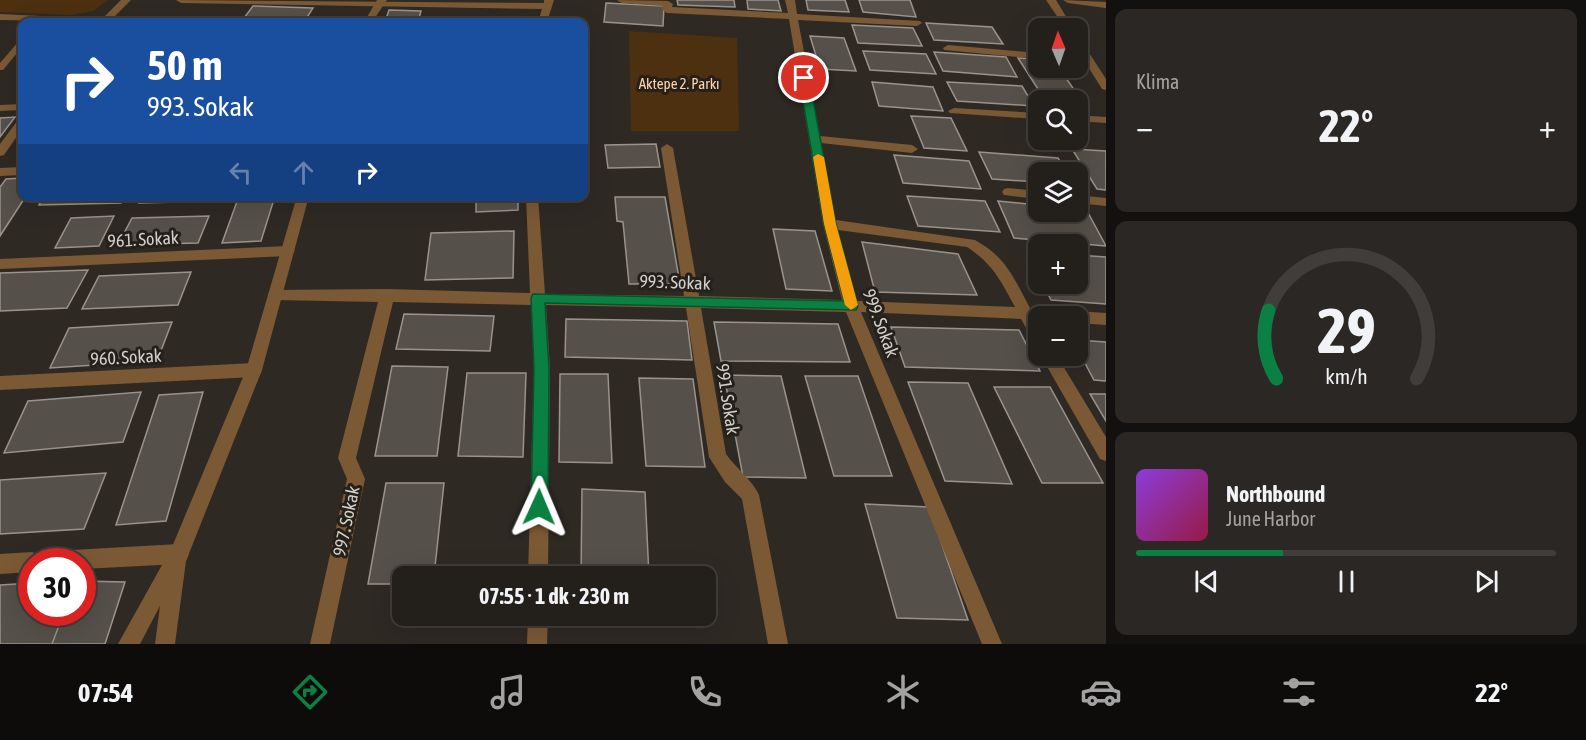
<!DOCTYPE html>
<html lang="tr">
<head>
<meta charset="utf-8">
<style>
  :root { --surface:#231f1b; --page:#2b2724; --text:#f1f3f6; --muted:#a3a2a3; --line:#403d3a; --accent:#0b8043 }
  body { margin:0; font-family:"Asap Condensed",sans-serif; background:var(--page); color:var(--text); height:100vh; display:flex; flex-direction:column; font-size:22px; white-space:nowrap }
  * { box-sizing:border-box; margin:0 }
  p { font-size:20px; color:var(--muted) }
  .icon { flex:none; width:33px; height:33px; fill:none; stroke:currentColor; stroke-width:2; stroke-linecap:round; stroke-linejoin:round }
  .map { position:relative; flex:1; overflow:hidden }
  .details { display:flex; flex-direction:column; gap:9px; padding:9px; background:#13110f; width:480px }
  .details>* { flex:none }
  .banner { position:absolute; left:18px; top:18px; width:570px; height:183px; border-radius:12px; box-shadow:0 6px 24px #0002,0 0 0 2px var(--line); background:#1a4fa0; color:#fff; overflow:hidden }
  .needle { width:39px; rotate:358deg }
  .buttons { position:absolute; left:1028px; top:18px; display:grid; gap:12px }
  .buttons a { display:grid; place-items:center; width:60px; height:60px; border-radius:12px; background:var(--surface); box-shadow:0 6px 24px #0002,0 0 0 2px var(--line); font-size:30px }
  .speed { position:absolute; left:18px; top:548px; display:flex; gap:12px; font-size:30px; font-weight:700; text-align:center }
  .speed>* { display:grid; place-content:center; width:78px; height:78px; border-radius:50%; background:var(--surface); box-shadow:0 6px 24px #0002,0 0 0 2px var(--line); line-height:1 }
  .speed .limit { border:9px solid #d22; background:#fff; color:#111 }
  .pin { position:absolute; display:grid; place-items:center; width:51px; height:51px; color:#fff; margin:-26px; border:3px solid #fff; border-radius:50%; box-shadow:0 2px 6px #0007 }
  .me { position:absolute; width:66px; margin:-33px; rotate:1deg; stroke-linejoin:round; filter:drop-shadow(0 0 4px #0008) }
  .turn { display:flex; align-items:center; gap:21px; height:126px; padding:0 30px; font-size:27px }
  .turn .icon { width:78px; height:78px; stroke-width:2.5 }
  .turn b { display:block; font-size:42px; line-height:51px }
  .lanes { display:flex; align-items:center; height:57px; padding:0 30px; background:#0003; justify-content:center; gap:30px; direction:ltr }
  .lanes .off { opacity:.35 }
  .big { font-size:45px; font-weight:700; line-height:1.1 }
  .details .card { flex:1; display:flex; flex-direction:column; justify-content:center; gap:9px; min-width:0; padding:0 21px; border-radius:12px; background:var(--page) }
  .details .dial { align-items:center; gap:0 }
  .dial svg { height:156px; overflow:visible; fill:none; stroke:var(--line); stroke-width:7; stroke-linecap:round; text-anchor:middle }
  .dial text { fill:var(--text); stroke:none }
  .song { display:flex; align-items:center; gap:18px }
  .cover { width:72px; height:72px; border-radius:9px; background:linear-gradient(135deg,hsl(270 70% 55%),hsl(340 70% 35%)) }
  .played { height:6px; border-radius:3px; background:linear-gradient(90deg,var(--accent) 35%,var(--line) 35%) }
  .keys { display:flex; justify-content:space-around; direction:ltr }
  .heat { display:flex; justify-content:space-between; align-items:center; font-size:33px; direction:ltr }
  .trip { position:absolute; left:392px; top:566px; width:324px; height:60px; border-radius:12px; background:var(--surface); box-shadow:0 6px 24px #0002,0 0 0 2px var(--line); font-weight:700; line-height:60px; text-align:center }
  .tab-bar { display:flex; height:96px; justify-content:space-around; align-items:center; background:#0e0c0b; color:var(--muted) }
  .tab-bar .icon { width:42px; height:42px }
  .tab-bar .selected { color:var(--accent) }
  .tab-bar b { font-size:27px; color:var(--text) }
  main { display:flex; flex:1; min-height:0 }
  .map>svg:first-child { display:block }
</style>
</head>
<body>
<main>
<div class="map">
<svg width="1106" height="644" viewBox="0 0 1106 644">
  <rect width="100%" height="100%" fill="#2f2924"/>
  <path fill="#4d300f" d="M0,0H108L93,11L71,15L0,12Z
    M629,31L737,38L739,131H631Z"/>
  <path fill="#56504a" stroke="#9a938c" stroke-width="1.5" d="M677,0H734L735,7L678,5Z
    M747,0H778L781,11L748,9Z
    M806,0H845L849,12L808,10Z
    M859,0H910L916,17L863,12Z
    M606,3L664,6L663,26L604,22Z
    M253,6L313,8L304,22H241Z
    M389,10L421,11L418,22H385Z
    M926,23L992,27L1003,44L934,40Z
    M852,25L913,28L922,46L858,43Z
    M810,36L844,38L856,71L820,69Z
    M863,51L926,54L936,74L870,70Z
    M934,52L1006,57L1017,77L943,71Z
    M1018,58L1038,59V68H1059L1089,111L1077,110V100H1045Z
    M872,82L933,87L943,111L879,106Z
    M947,82L1022,86L1034,106L957,101Z
    M911,116L951,118L967,151L924,148Z
    M15,117L0,137V118Z
    M656,144L660,167L608,168L605,145Z
    M1072,149L1106,151V190L1097,189Z
    M979,152L1058,158L1067,172H1038V182L992,179Z
    M894,155L969,161L981,189L903,183Z
    M22,178V196H26L0,236V187L6,179Z
    M44,196H124L121,203L39,205Z
    M143,196H223L221,201L139,203Z
    M239,196H275L261,241L222,243Z
    M476,196H518V210L476,212Z
    M907,196L985,201L1000,232L918,226Z
    M615,197H665L680,284H629L623,222L617,221Z
    M998,201L1038,205V212H1077V208L1086,209L1106,246L1014,238Z
    M114,216L99,246L55,248L71,218Z
    M209,216L198,243L118,245L132,218Z
    M773,229L815,231L832,291L786,289Z
    M514,231L513,278L425,280L431,233Z
    M862,242L958,254L977,295L875,292Z
    M1028,251L1038,252V272Z
    M1077,255L1106,257V304L1051,300L1043,284H1077Z
    M88,270L67,308L0,311V273Z
    M191,272L178,305L82,309L99,276Z
    M404,314L494,316L490,351L396,349Z
    M566,319L687,321L692,360L565,357Z
    M172,322L157,361L50,368L69,328Z
    M714,322L838,324L850,362L721,361Z
    M891,327L1019,330L1040,371L905,367Z
    M1077,340L1106,342V381L1094,380L1077,348Z
    M392,366L448,367L437,456H375Z
    M467,373H526L523,457L458,456Z
    M560,374H608L612,463L559,462Z
    M724,375L781,376L806,478L743,477Z
    M805,376H858L892,476H834Z
    M639,378L693,379L705,467L646,466Z
    M908,382L968,383L1012,484L945,481Z
    M994,387H1050L1103,483H1042Z
    M141,392L123,442L4,453L28,401Z
    M203,392L166,521L116,525L159,395Z
    M1090,394H1106V421Z
    M106,473L84,529L0,534V480Z
    M386,483H444L434,576H402V584H368Z
    M582,489L645,492L649,576H581Z
    M865,504L929,507L968,620L897,618Z
    M82,581L125,582L105,644H52L64,612H82Z
    M32,583V612H64L52,644H0V585Z"/>
  <g fill="none" stroke-linecap="round" stroke-linejoin="round">
    <path fill="#7b5935" fill-rule="evenodd" d="M19,41H22V47L3,70H0V63Z"/>
    <path fill="#7b5935" fill-rule="evenodd" d="M121,0H131L112,19L116,22L0,20V14L102,19Z
      M176,0L544,3V0H554L547,22H538L542,9L181,3Z
      M617,0L668,1L673,4L672,7L788,13L785,0H795L797,14L920,21L922,23L917,26L798,20L820,136L912,145L918,149L912,153L821,143L836,220L975,240C1007,258 1013,277 1030,308L1106,313V325L1077,323V316H1038V342L1033,340L1021,319L861,312L1002,644H982L846,312L701,308L726,454C735,467 753,481 759,495L788,644H768L742,499L725,482L709,457L686,308L546,305L550,369L548,576H528L534,369L531,305L393,302L356,458L365,479L330,644H310L347,479L338,458L378,302L275,300L270,298L268,294L270,290L387,289L530,293L526,196H538L545,294L684,296L661,148L667,144L673,148L699,296L842,300L823,224L789,19L667,13L662,10L663,6L622,3ZM838,230L967,247C993,264 1001,281 1015,307L857,301Z
      M948,45L1038,53V59L944,50L943,48Z
      M1077,56L1089,57L1094,60L1089,63L1077,62Z
      M22,104V110L0,111V105Z
      M954,108L1038,113V119L950,113L948,111Z
      M1077,115L1106,117V123L1077,121Z
      M22,119V129L4,155L0,156V144L18,120Z
      M22,167V175L0,176V168Z
      M1008,188L1038,191V199L1004,195L1002,192L1004,189Z
      M1077,195L1106,198V206L1077,203Z
      M288,246L295,251L288,256L0,269V259Z
      M1041,356H1057L1106,437V461L1100,459Z
      M254,363L260,365L262,370L260,375L254,377L0,390V376Z
      M179,544L186,547L189,554L186,561L179,564L82,569V561H44L47,554L54,551Z
      M32,552L39,555L41,561H32V572L0,574V554Z
      M528,615H548L547,644H527Z"/>
    <path fill="#7b5935" fill-rule="evenodd" d="M377,0H387L372,22H364Z
      M1046,0H1056L1073,28H1065Z
      M1063,0L1106,2V8L1068,3Z
      M1077,38L1080,39L1106,79V90L1102,89L1077,49Z
      M297,196H309L262,370L186,561L175,644H155L160,606L140,644H118L172,547L246,370Z"/>
  </g>
  <path fill="#0b8043" stroke="#07532c" stroke-width="1.5" d="M804,75L809,78L836,224L858,306L856,310L545,303L549,369L548,507L545,513L539,515L533,513L531,507L534,369L531,298L533,294L844,301L824,224L799,78Z"/>
  <path fill="#f59e0b" d="M818,154L824,157L836,224L858,305L851,310L845,305L824,224L813,157Z"/>
  <g text-anchor="middle" dominant-baseline="central" stroke-width="6" stroke-linejoin="round" paint-order="stroke">
    <g font-size="15" fill="#fed4ab" stroke="#25201a">
      <text x="679" y="83">Aktepe 2. Parkı</text>
    </g>
    <g font-size="18" fill="#d4d1cd" stroke="#25201a">
      <text transform="translate(143 239) rotate(-3)">961. Sokak</text>
      <text transform="translate(675 282) rotate(2)">993. Sokak</text>
      <text transform="translate(881 323) rotate(69)">999. Sokak</text>
      <text transform="translate(126 357) rotate(-3)">960. Sokak</text>
      <text transform="translate(728 399) rotate(81)">991. Sokak</text>
      <text transform="translate(346 521) rotate(-78)">997. Sokak</text>
    </g>
  </g>
</svg>
<div class="buttons">
<a><svg class="needle" viewBox="-14 -14 28 28"><path d="M0-13l5 13h-10z" fill="#e53935"/><path d="M0 13l5-13h-10z" fill="#a3a2a3"/></svg></a>
<a><svg class="icon" aria-label="search" viewBox="0 0 24 24"><circle cx="10" cy="10" r="6"/><path d="M15 15l6 6"/></svg></a>
<a><svg class="icon" aria-label="layers" viewBox="0 0 24 24"><path d="M12 4l9 5-9 5-9-5zM3 14l9 5 9-5"/></svg></a>
<a>+</a>
<a>−</a>
</div>
<div class="speed"><div class="limit">30</div></div>
<div class="pin" style="left:804px;top:78px;background:#d93025"><svg class="icon" aria-label="arrive" viewBox="0 0 24 24"><path d="M6 21V4h12l-3 4 3 4H6"/></svg></div>
<svg class="me" style="left:539px;top:507px" viewBox="-20 -20 40 40"><path d="M0-17L14 15 0 8-14 15z" fill="#0b8043" stroke="#fff" stroke-width="4"/></svg>
<div class="trip">07:55 · 1 dk · 230 m</div>
<div class="banner">
<div class="turn"><svg class="icon" aria-label="right" viewBox="0 0 24 24"><path d="M7 20v-9h11M14 6l5 5-5 5"/></svg><div><b>50 m</b>993. Sokak</div></div>
<div class="lanes"><svg class="icon off" aria-label="left" viewBox="0 0 24 24"><path d="M17 20v-9H6M10 6l-5 5 5 5"/></svg><svg class="icon off" aria-label="ahead" viewBox="0 0 24 24"><path d="M12 20V5M6 11l6-6 6 6"/></svg><svg class="icon" aria-label="right" viewBox="0 0 24 24"><path d="M7 20v-9h11M14 6l5 5-5 5"/></svg></div>
</div>
</div>
<section class="details">
<div class="card"><p>Klima</p>
<div class="heat"><a>−</a><b class="big">22°</b><a>+</a></div>
</div>
<div class="card dial"><svg viewBox="0 0 100 80">
<path d="M14 69A42 42 0 1 1 86 69"/>
<path d="M14 69A42 42 0 0 1 10 34" stroke="#0b8043"/>
<text x="50" y="56" font-size="32" font-weight="700">29</text>
<text x="50" y="72" font-size="11">km/h</text>
</svg></div>
<div class="card">
<div class="song"><i class="cover"></i><div><b>Northbound</b><p>June Harbor</p></div></div>
<div class="played"></div>
<div class="keys"><svg class="icon" aria-label="previous" viewBox="0 0 24 24"><path d="M18 5L8 12l10 7zM5 5v14"/></svg><svg class="icon" aria-label="pause" viewBox="0 0 24 24"><path d="M8 5v14M16 5v14"/></svg><svg class="icon" aria-label="next" viewBox="0 0 24 24"><path d="M6 5l10 7-10 7zM19 5v14"/></svg></div>
</div>
</section>
</main>
<nav class="tab-bar">
<b>07:54</b>
<svg class="icon selected" aria-label="directions" viewBox="0 0 24 24"><path d="M12 3l9 9-9 9-9-9zM9 14v-3h6M13 9l2 2-2 2"/></svg>
<svg class="icon" aria-label="music" viewBox="0 0 24 24"><path d="M9 18V5l10-2v13"/><circle cx="6" cy="18" r="3"/><circle cx="16" cy="16" r="3"/></svg>
<svg class="icon" aria-label="phone" viewBox="0 0 24 24"><path d="M5 4h4l2 5-3 2q2 4 5 5l2-3 5 2v4C11 20 4 13 5 4z"/></svg>
<svg class="icon" aria-label="climate" viewBox="0 0 24 24"><path d="M12 3v18M4 7l16 10M4 17L20 7"/></svg>
<svg class="icon" aria-label="car" viewBox="0 0 24 24"><path d="M5 17H2v-5l4-1 3-4h7l3 4 3 1v5h-3M9 17h6M6 11h13"/><circle cx="7" cy="17" r="2"/><circle cx="17" cy="17" r="2"/></svg>
<svg class="icon" aria-label="filters" viewBox="0 0 24 24"><path d="M4 7h16M4 17h16"/><circle cx="9" cy="7" r="2"/><circle cx="15" cy="17" r="2"/></svg>
<b>22°</b>
</nav>
</body>
</html>
